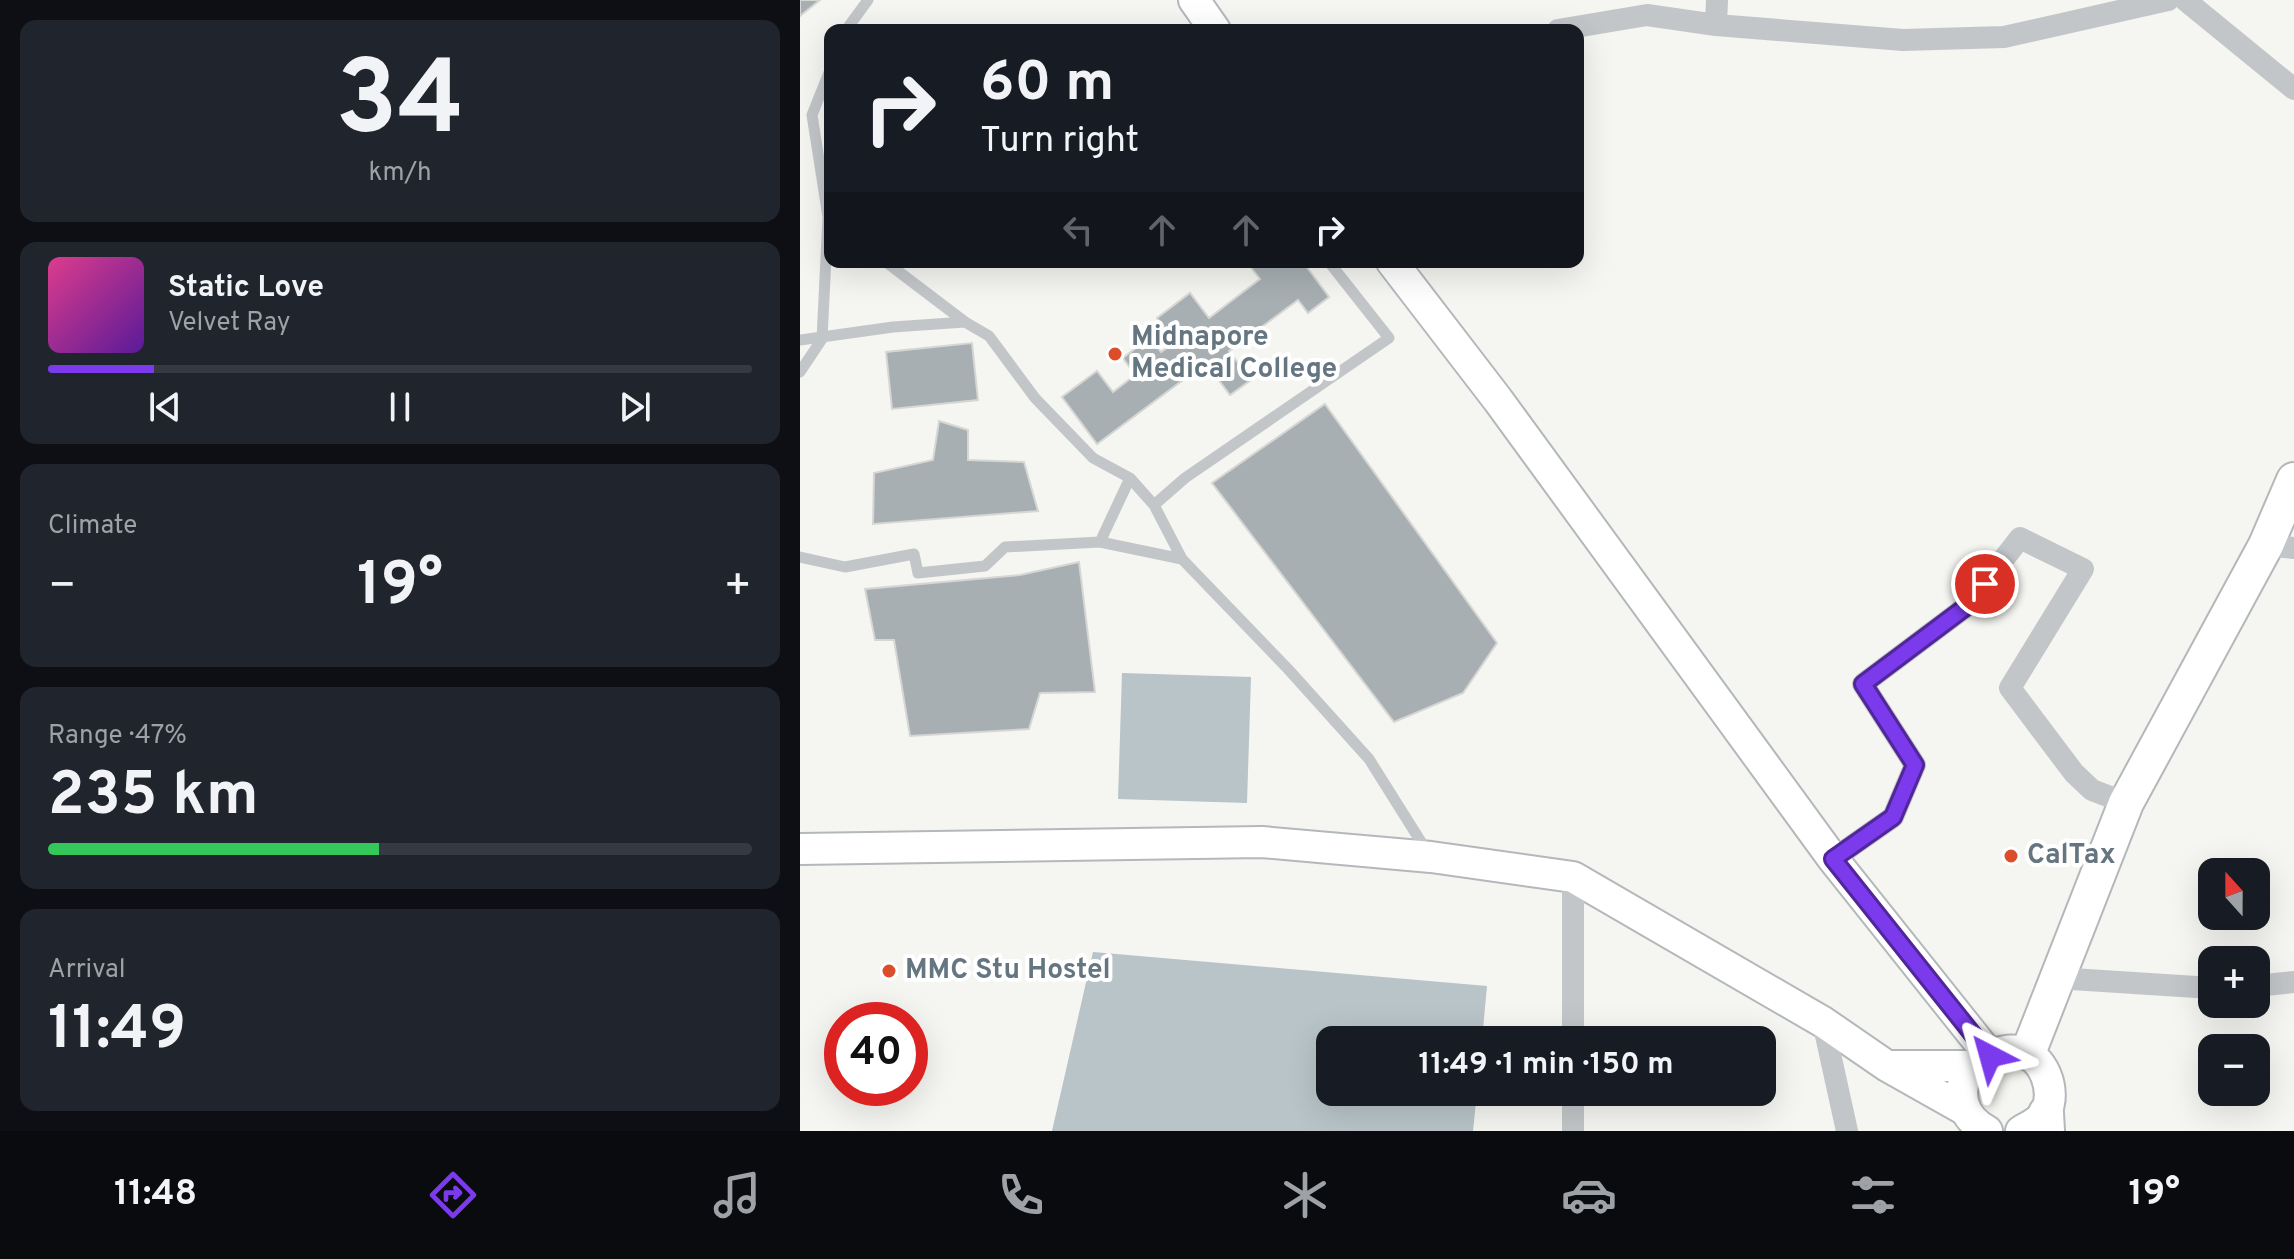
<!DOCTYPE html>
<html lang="en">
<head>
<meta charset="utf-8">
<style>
  :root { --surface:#171b24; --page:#20242c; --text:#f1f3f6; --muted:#9ea1a6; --line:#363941; --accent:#7c3aed }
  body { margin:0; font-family:Overpass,sans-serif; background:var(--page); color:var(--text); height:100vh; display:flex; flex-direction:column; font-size:30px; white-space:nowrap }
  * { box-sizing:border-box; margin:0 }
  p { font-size:26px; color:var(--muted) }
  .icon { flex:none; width:44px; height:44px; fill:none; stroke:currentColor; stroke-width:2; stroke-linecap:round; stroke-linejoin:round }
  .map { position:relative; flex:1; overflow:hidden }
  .sheet { display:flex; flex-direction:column; gap:20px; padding:20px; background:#0d0f14; width:800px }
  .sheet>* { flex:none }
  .banner { position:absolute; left:24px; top:24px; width:760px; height:244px; border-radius:16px; box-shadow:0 8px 32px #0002; background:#171b24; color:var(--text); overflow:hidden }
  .needle { width:52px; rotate:339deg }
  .controls { position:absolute; left:1398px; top:858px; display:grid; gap:16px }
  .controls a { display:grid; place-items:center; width:72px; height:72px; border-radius:16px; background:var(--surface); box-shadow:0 8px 32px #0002; font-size:40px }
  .speed { position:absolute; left:24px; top:1002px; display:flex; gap:16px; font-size:40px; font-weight:700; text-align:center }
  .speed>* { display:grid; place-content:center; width:104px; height:104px; border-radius:50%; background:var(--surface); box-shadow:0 8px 32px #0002; line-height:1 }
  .speed .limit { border:12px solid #d22; background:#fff; color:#111 }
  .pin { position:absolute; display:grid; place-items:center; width:68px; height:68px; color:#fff; margin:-34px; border:4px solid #fff; border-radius:50%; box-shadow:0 2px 8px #0007 }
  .me { position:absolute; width:88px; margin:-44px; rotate:321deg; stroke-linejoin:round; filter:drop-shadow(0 0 6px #0008) }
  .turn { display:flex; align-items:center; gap:28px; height:168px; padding:0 24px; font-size:36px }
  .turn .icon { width:104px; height:104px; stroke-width:2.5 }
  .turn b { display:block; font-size:56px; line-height:68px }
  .lanes { display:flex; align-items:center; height:76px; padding:0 24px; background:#0003; justify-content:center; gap:40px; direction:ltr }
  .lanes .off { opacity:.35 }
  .big { font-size:60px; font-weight:700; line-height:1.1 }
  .sheet .widget { flex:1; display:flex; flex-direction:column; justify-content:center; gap:12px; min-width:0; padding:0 28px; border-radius:16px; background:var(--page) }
  .sheet .dial { align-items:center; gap:0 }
  .dial b { font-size:104px; line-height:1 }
  .song { display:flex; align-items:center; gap:24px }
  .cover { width:96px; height:96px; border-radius:12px; background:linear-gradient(135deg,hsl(330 70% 55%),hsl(270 70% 35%)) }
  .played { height:8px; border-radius:4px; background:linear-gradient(90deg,var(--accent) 15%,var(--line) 15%) }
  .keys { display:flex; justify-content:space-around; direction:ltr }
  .heat { display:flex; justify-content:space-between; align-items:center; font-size:44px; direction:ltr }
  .charge { height:12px; border-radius:6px; background:linear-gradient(90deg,#34c759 47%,var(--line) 0) }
  .trip { position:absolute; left:516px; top:1026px; width:460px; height:80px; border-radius:16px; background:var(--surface); box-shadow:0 8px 32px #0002; font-weight:700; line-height:80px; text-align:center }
  .tabs { display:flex; height:128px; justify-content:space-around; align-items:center; background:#090b0e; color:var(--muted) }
  .tabs .icon { width:56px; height:56px }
  .tabs .current { color:var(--accent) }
  .tabs b { font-size:36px; color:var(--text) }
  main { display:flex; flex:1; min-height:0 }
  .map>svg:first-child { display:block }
</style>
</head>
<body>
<main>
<section class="sheet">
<div class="widget dial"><b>34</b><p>km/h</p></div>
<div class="widget">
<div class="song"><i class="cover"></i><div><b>Static Love</b><p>Velvet Ray</p></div></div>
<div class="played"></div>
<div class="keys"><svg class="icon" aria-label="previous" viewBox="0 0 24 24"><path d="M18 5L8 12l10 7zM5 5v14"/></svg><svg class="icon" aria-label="pause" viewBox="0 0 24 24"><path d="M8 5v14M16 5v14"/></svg><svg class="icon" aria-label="next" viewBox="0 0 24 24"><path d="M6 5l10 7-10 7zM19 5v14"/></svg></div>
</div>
<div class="widget"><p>Climate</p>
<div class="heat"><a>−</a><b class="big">19°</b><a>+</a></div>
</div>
<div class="widget"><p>Range · 47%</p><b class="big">235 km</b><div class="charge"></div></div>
<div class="widget"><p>Arrival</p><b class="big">11:49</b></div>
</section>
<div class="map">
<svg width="1494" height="1131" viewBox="0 0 1494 1131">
  <rect width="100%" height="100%" fill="#f5f5f1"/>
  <path fill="#b8c4c7" d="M322,673L451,677L447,803L318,799Z
    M293,952L687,986L682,1040H530V1092H677L673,1131H252Z"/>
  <path fill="#a7afb3" stroke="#d6d6d4" stroke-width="2" d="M0,0H20L0,16Z
    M453,262H503L529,297L508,313L498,300L429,351L451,380L430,395L406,363L297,444L262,397L297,371L313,392L335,375L323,358L350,337L361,352L375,342L357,318L390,293L409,318L460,279L449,265Z
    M172,343L178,400L92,409L86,352Z
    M525,404L697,643L663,693L594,722L412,483Z
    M139,421L168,430V460L224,462L238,511L73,524L74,473L133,460Z
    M279,562L295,692L240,693L229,729L110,736L94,640H75L65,589L220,575Z"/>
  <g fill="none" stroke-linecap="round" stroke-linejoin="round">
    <defs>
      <path id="secondary" d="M394,0L415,30
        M592,262L698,400L1033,859L1190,1056
        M0,849L462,842L631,857L773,877L1023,1022L1087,1066L1165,1110
        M1089,1066H1171
        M1187,1131C1161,1117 1155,1091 1171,1066C1185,1057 1202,1048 1219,1051C1243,1054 1257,1091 1246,1112C1241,1121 1230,1126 1221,1131"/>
      <path id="primary" d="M1228,1053L1326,803L1466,545L1494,480
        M1246,1113L1247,1131"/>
    </defs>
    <use href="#secondary" stroke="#b3b8bb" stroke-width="34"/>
    <use href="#primary" stroke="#b3b8bb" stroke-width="38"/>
    <path stroke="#c3c6c9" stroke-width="11" d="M46,30L68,0
      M86,262L165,322
      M0,340L93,327L165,322L189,336L235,398L293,458L330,478L354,505L382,559L488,669L569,759L628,853
      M0,372L22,339L28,217L12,115L30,70
      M330,478L300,542L382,559
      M354,505L385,478L589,338L529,262
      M0,557L45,567L114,554L118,573L185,566L205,547L300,542"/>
    <path stroke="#c3c6c9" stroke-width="22" d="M1385,0L1494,89
      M916,25L917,0
      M758,30L847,15L916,25L1103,40L1204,37L1368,0
      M1466,545L1494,548
      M1033,859L1093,817L1115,765L1063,684L1167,606L1220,538L1283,569L1210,688L1274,773L1292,790L1326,803
      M1256,978L1412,988
      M1456,986L1494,982
      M1023,1022L1047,1131
      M773,1040V877
      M773,1131V1092"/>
    <use href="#secondary" stroke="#fff" stroke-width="30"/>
    <use href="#primary" stroke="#fff" stroke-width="34"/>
  </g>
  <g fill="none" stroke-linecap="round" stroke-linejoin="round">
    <defs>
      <path id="route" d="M1185,584L1167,606L1063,684L1115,765L1093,817L1033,859L1190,1056"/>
    </defs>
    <use href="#route" stroke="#51269a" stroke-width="20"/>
    <use href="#route" stroke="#7c3aed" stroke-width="14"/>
  </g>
  <g fill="#dc4e2a" stroke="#fff" stroke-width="3">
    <circle cx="315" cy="354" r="8"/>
    <circle cx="1211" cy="856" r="8"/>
    <circle cx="89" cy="971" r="8"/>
  </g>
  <g text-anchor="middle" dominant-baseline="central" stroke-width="8" stroke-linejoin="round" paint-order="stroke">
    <g font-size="28" font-weight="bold" fill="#657681" stroke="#fff" text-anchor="start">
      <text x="331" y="338">Midnapore<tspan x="331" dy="32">Medical College</tspan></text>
      <text x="1227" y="856">CalTax</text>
      <text x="105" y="971">MMC Stu Hostel</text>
    </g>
  </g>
</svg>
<div class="controls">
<a><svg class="needle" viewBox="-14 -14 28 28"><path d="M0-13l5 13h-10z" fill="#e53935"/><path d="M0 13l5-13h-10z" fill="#9ea1a6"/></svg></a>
<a>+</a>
<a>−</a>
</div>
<div class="speed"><div class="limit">40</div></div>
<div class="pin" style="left:1185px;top:584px;background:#d93025"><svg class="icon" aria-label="arrive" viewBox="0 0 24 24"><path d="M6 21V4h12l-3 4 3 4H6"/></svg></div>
<svg class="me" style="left:1190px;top:1056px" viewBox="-20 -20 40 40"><path d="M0-17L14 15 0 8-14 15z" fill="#7c3aed" stroke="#fff" stroke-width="4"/></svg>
<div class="trip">11:49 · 1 min · 150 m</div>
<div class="banner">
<div class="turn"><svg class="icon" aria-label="right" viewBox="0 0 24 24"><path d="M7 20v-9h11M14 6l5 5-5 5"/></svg><div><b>60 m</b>Turn right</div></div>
<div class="lanes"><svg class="icon off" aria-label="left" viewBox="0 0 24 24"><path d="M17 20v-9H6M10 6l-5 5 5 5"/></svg><svg class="icon off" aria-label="ahead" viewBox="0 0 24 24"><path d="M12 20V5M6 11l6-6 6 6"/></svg><svg class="icon off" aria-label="ahead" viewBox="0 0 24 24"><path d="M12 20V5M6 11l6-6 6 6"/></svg><svg class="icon" aria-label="right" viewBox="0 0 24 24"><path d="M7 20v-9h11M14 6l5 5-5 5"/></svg></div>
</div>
</div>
</main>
<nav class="tabs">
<b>11:48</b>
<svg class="icon current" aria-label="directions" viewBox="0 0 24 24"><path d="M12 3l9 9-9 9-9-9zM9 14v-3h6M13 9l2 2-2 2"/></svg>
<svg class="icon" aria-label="music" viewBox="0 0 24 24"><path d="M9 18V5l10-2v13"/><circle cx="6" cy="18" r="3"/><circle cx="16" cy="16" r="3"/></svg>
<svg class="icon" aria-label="phone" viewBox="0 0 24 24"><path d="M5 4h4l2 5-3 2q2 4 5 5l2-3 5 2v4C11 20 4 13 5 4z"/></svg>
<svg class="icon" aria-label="climate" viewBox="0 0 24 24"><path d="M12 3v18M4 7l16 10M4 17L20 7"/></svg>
<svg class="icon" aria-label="car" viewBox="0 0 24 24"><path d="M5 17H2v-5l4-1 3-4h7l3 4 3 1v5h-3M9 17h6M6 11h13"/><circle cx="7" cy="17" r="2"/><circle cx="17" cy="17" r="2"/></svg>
<svg class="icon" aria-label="filters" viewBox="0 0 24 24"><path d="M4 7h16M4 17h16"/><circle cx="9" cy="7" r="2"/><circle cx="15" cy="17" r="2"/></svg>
<b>19°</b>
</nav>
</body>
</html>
